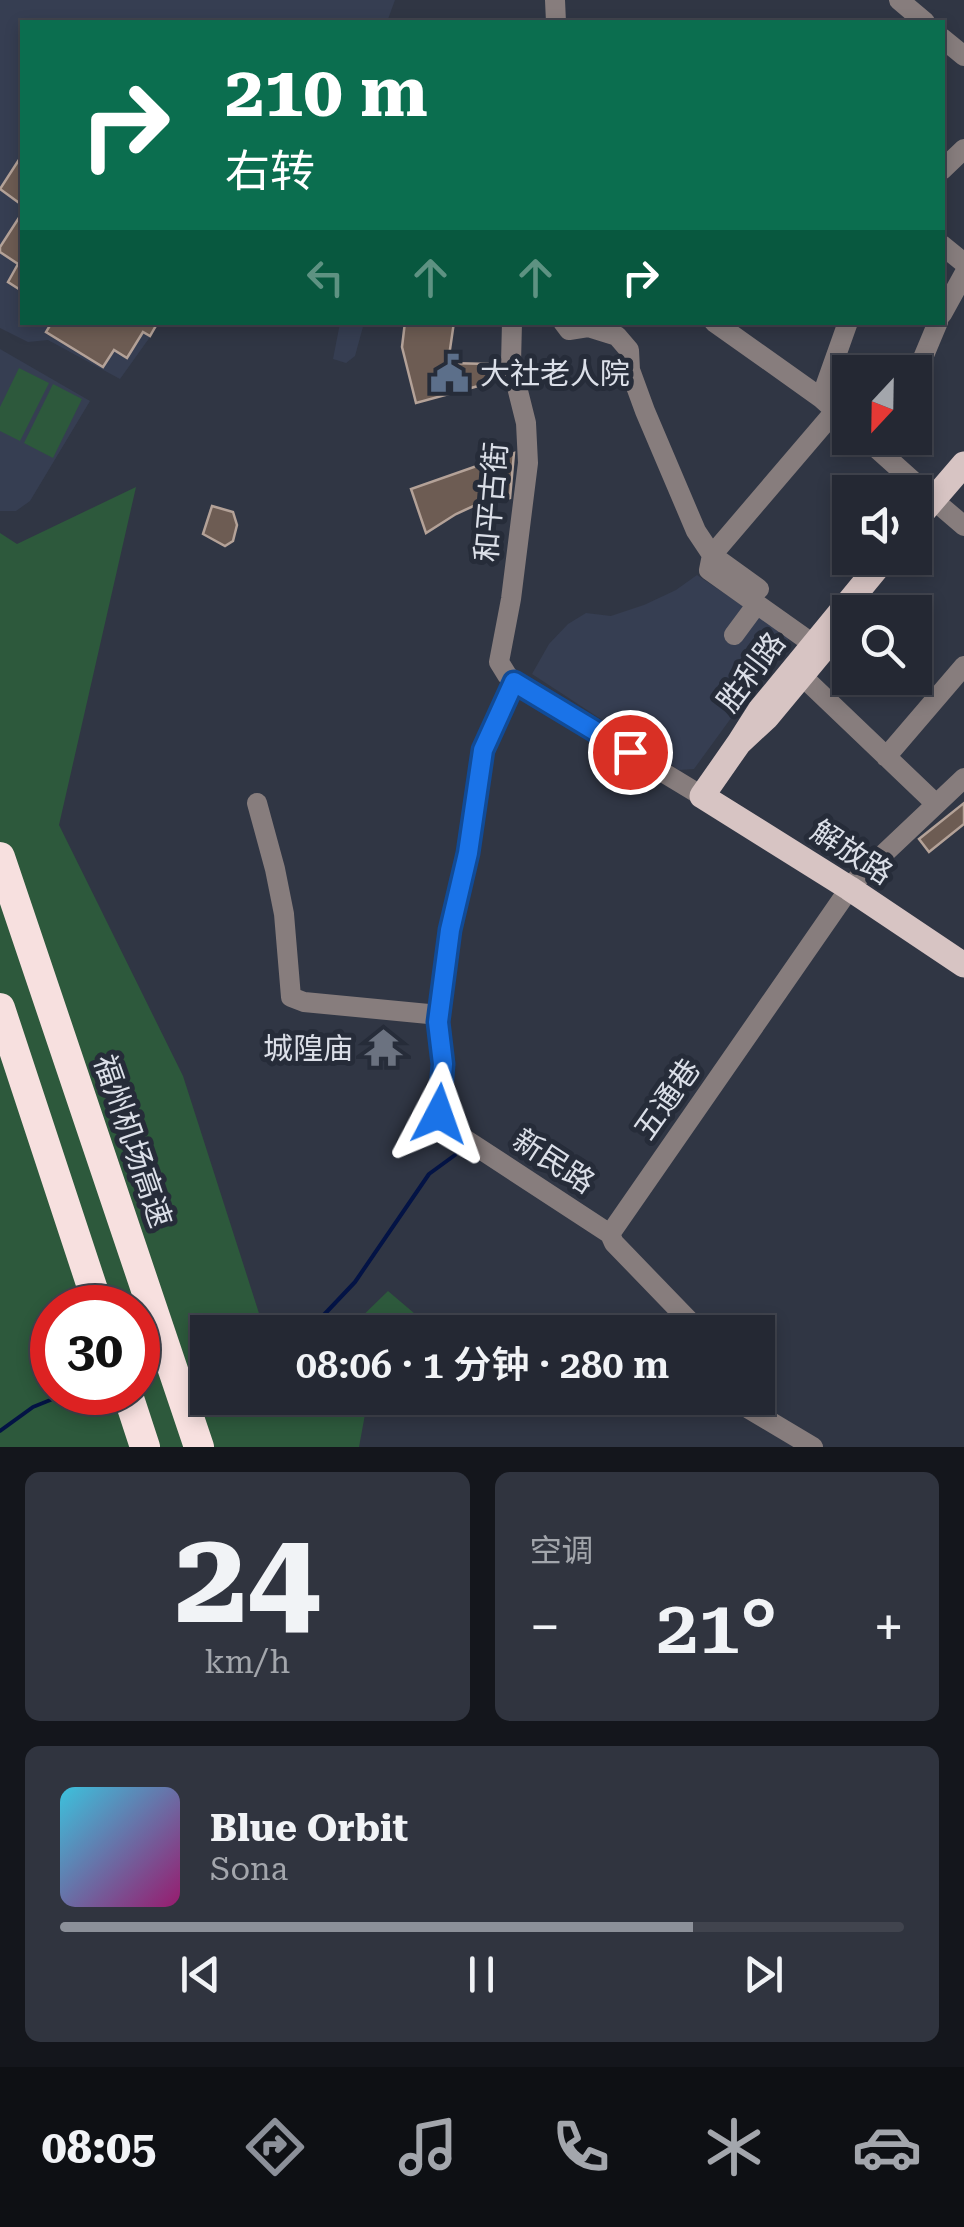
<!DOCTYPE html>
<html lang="zh">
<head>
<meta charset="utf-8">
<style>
  :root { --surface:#242833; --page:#30343f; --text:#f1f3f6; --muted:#a3a6ac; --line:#41444e; --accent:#8c9099 }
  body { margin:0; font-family:"Roboto Serif","Noto Sans SC",serif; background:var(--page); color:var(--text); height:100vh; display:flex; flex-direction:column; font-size:38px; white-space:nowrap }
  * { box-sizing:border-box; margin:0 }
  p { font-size:32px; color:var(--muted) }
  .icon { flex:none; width:55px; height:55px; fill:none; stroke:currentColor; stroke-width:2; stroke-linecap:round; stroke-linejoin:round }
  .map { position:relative; height:1447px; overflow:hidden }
  .side { display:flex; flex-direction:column; gap:25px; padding:25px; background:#14161c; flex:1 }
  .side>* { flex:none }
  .guide { position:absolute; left:20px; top:20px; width:925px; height:305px; border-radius:0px; box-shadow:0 5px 15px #0003,0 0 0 2px var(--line); background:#0b6e4f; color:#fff; overflow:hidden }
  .needle { width:65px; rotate:202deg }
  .controls { position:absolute; left:832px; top:355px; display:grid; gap:20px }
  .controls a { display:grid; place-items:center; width:100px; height:100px; border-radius:0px; background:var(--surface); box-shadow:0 5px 15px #0003,0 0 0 2px var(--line); font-size:50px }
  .speed { position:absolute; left:30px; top:1285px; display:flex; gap:20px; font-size:50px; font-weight:700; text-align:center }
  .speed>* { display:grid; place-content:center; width:130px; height:130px; border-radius:50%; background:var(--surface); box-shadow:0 5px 15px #0003,0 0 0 2px var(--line); line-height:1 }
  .speed .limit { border:15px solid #d22; background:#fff; color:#111 }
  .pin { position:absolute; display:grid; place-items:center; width:85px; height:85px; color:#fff; margin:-42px; border:5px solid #fff; border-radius:50%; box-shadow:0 2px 10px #0007 }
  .me { position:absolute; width:110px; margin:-55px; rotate:4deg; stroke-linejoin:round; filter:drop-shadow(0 0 8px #0008) }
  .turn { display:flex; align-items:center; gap:35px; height:210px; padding:0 40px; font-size:45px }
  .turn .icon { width:130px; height:130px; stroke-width:2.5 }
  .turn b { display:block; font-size:70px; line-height:85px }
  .lanes { display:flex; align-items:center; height:95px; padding:0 40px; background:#0003; justify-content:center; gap:50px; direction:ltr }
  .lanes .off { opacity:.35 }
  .big { font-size:75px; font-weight:600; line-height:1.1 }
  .side .widget { flex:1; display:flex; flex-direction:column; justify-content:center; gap:15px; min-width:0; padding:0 35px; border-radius:15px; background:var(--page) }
  .side .dial { align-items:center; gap:0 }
  .dial b { font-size:130px; line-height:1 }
  .song { display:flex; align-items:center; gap:30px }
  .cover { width:120px; height:120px; border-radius:15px; background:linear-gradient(135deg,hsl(190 70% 55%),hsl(320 70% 35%)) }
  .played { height:10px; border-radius:5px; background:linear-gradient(90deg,var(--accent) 75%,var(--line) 75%) }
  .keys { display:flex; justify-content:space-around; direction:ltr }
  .heat { display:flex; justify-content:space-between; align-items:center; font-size:55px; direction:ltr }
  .side .tiles { flex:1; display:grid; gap:25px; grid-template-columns:1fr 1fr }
  .widget:last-child { grid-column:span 2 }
  .trip { position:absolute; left:190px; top:1315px; width:585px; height:100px; border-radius:0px; background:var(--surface); box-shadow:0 5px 15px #0003,0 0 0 2px var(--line); font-weight:600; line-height:100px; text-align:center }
  .tabs { display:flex; height:160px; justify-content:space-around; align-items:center; background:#0e1014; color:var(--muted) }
  .tabs .icon { width:70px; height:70px }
  .tabs .current { color:var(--accent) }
  .tabs b { font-size:45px; color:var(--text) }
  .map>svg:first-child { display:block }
</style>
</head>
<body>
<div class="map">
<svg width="964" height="1447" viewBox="0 0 964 1447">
  <rect width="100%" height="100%" fill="#303644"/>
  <path fill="#363e52" d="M0,0H395L387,22H22V322L160,323L120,379L48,340L28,342L0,328Z
    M340,323H364L355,356L346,363L333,359Z
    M0,349L90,401L30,501L16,511H0Z
    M697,575L790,637L694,769L679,770L532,674L549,644L568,624L586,613L611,616L644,605L676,590Z"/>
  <path fill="#2d593c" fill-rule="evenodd" d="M19,368L49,383L20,441L0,431V407Z
    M53,384L82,399L53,458L24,443Z
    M136,487L59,825L183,1076L265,1332H208V1398H368L359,1447H0V533L17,544ZM52,1308H138V1392H52Z
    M388,1291L421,1319L411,1332H346Z"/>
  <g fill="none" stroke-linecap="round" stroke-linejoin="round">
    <path stroke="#031345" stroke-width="4" d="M291,1332L319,1320L355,1282L429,1174L455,1155
      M200,1343L208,1342
      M0,1431L33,1407L70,1392"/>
  </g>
  <path fill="#6d5c53" stroke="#b4a298" stroke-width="2.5" d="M22,155V205L0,189Z
    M22,213V291L8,282L18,264L0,252V247Z
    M52,322H158L150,336L143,332L127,358L114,350L103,367L46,332Z
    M405,322H454L448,363L490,364L493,382L416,403L402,347Z
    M514,453L510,498L478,504L456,514L426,533L411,489Z
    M212,506L233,512L237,525L233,541L225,546L203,534Z
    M964,803V824L929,852L919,839Z"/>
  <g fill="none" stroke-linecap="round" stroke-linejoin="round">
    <path stroke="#877d7d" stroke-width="20" d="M555,0L556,22
      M899,0L925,22
      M942,38L964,56
      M942,170L964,149
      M942,245L964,263
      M942,314L964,274
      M512,322L511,363L526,423L528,463L511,599L499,662L507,675L514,682L702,796
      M563,322L569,330L588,327L617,336L629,350L630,370L645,411L696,531L712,555L709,570L813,644
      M714,322L821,398L850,424
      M915,377L938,322
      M821,398L848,322
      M865,438L933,499
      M943,508L964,526
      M759,589L712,555L835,411
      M734,635L757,604
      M801,675L936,804
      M514,682L483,750L468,853L450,930L438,1023L443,1064L439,1114L448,1128L610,1234
      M886,757L964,666
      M257,803L275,869L284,914L291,997L304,1002L439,1015
      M700,1332L614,1243L610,1234L854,882L964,778
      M742,1398L749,1409L813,1447"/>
    <path stroke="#d7c4c3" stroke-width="25" d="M915,521L964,464
      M850,617L767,717L739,743L760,710L885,558
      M739,743L702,796L849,888L964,965"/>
    <path stroke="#f7e0df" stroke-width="30" d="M0,857L199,1447
      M0,1008L99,1308
      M127,1392L145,1447"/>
  </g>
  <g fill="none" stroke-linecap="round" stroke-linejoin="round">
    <defs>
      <path id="route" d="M439,1114L443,1064L438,1022L450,930L468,853L483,750L514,682L630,752"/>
    </defs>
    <use href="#route" stroke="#114b97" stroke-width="25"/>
    <use href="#route" stroke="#1a73e8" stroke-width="18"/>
  </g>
  <defs>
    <symbol id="civic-bare" viewBox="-9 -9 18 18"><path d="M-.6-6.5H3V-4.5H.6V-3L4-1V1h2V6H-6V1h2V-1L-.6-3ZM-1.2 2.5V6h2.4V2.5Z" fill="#5c6f8a" stroke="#262c39" stroke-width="2.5" paint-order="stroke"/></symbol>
    <symbol id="temple-bare" viewBox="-9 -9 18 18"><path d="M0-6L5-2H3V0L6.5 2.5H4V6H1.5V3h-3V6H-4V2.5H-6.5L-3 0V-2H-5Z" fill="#6b7280" stroke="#262c39" stroke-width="2.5" paint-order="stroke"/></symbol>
  </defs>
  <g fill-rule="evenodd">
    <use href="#civic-bare" x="422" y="346" width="55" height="55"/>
    <use href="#temple-bare" x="356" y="1020" width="55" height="55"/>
  </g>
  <g text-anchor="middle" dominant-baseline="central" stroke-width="10" stroke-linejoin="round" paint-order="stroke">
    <g font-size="30" fill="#dbdfe8" stroke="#262c39" text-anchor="start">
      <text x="480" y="373">大社老人院</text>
      <text x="353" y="1048" text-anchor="end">城隍庙</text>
    </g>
    <g font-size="30" fill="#dbdfe8" stroke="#262c39">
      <text transform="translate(491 502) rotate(-85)">和平古街</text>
      <text transform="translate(751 672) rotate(-53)">胜利路</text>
      <text transform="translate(852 852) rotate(33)">解放路</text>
      <text transform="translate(667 1099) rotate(-55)">五通巷</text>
      <text transform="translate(133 1141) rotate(71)">福州机场高速</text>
      <text transform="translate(554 1161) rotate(33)">新民路</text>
    </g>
  </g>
</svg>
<div class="controls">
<a><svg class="needle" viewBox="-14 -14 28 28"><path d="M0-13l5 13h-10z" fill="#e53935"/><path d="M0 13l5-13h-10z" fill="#a3a6ac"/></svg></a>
<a><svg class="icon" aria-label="sound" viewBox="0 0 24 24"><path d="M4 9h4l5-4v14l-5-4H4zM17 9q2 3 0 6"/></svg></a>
<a><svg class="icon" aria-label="search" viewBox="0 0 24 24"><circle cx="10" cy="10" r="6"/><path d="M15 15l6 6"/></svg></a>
</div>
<div class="speed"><div class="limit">30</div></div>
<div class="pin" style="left:630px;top:752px;background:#d93025"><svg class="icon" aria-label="arrive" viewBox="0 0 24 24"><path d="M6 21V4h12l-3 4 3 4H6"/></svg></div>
<svg class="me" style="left:439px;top:1114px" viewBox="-20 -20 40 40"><path d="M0-17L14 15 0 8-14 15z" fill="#1a73e8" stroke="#fff" stroke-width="4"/></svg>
<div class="trip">08:06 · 1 分钟 · 280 m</div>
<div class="guide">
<div class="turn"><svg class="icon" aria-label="right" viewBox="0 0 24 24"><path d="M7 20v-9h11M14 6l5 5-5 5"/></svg><div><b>210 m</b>右转</div></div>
<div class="lanes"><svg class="icon off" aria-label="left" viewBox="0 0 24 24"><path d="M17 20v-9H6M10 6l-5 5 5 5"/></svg><svg class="icon off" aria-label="ahead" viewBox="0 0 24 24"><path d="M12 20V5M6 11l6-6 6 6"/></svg><svg class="icon off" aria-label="ahead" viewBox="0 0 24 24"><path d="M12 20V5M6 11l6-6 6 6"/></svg><svg class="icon" aria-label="right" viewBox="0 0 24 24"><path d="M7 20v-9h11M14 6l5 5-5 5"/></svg></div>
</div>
</div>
<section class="side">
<div class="tiles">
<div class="widget dial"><b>24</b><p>km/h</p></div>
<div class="widget"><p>空调</p>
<div class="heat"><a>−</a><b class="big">21°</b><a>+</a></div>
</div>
<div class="widget">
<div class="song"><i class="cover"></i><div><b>Blue Orbit</b><p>Sona</p></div></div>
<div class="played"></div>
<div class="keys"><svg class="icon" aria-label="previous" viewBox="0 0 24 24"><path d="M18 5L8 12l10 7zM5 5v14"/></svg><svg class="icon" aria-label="pause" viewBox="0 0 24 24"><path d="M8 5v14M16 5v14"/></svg><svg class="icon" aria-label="next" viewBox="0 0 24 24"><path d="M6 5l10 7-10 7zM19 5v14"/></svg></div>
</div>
</div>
</section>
<nav class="tabs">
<b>08:05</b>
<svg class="icon current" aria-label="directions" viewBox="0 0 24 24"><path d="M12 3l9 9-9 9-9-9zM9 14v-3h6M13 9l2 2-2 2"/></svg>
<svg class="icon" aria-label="music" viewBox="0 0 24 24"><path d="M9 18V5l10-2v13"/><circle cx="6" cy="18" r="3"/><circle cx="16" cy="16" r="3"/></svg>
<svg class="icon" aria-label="phone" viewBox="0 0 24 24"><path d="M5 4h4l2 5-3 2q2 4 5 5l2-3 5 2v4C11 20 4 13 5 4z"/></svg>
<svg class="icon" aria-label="climate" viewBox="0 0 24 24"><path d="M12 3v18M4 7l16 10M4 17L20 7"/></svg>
<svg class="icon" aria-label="car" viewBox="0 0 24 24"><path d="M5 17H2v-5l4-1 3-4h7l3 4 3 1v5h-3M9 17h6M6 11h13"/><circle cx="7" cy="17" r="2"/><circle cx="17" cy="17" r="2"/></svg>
</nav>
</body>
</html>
